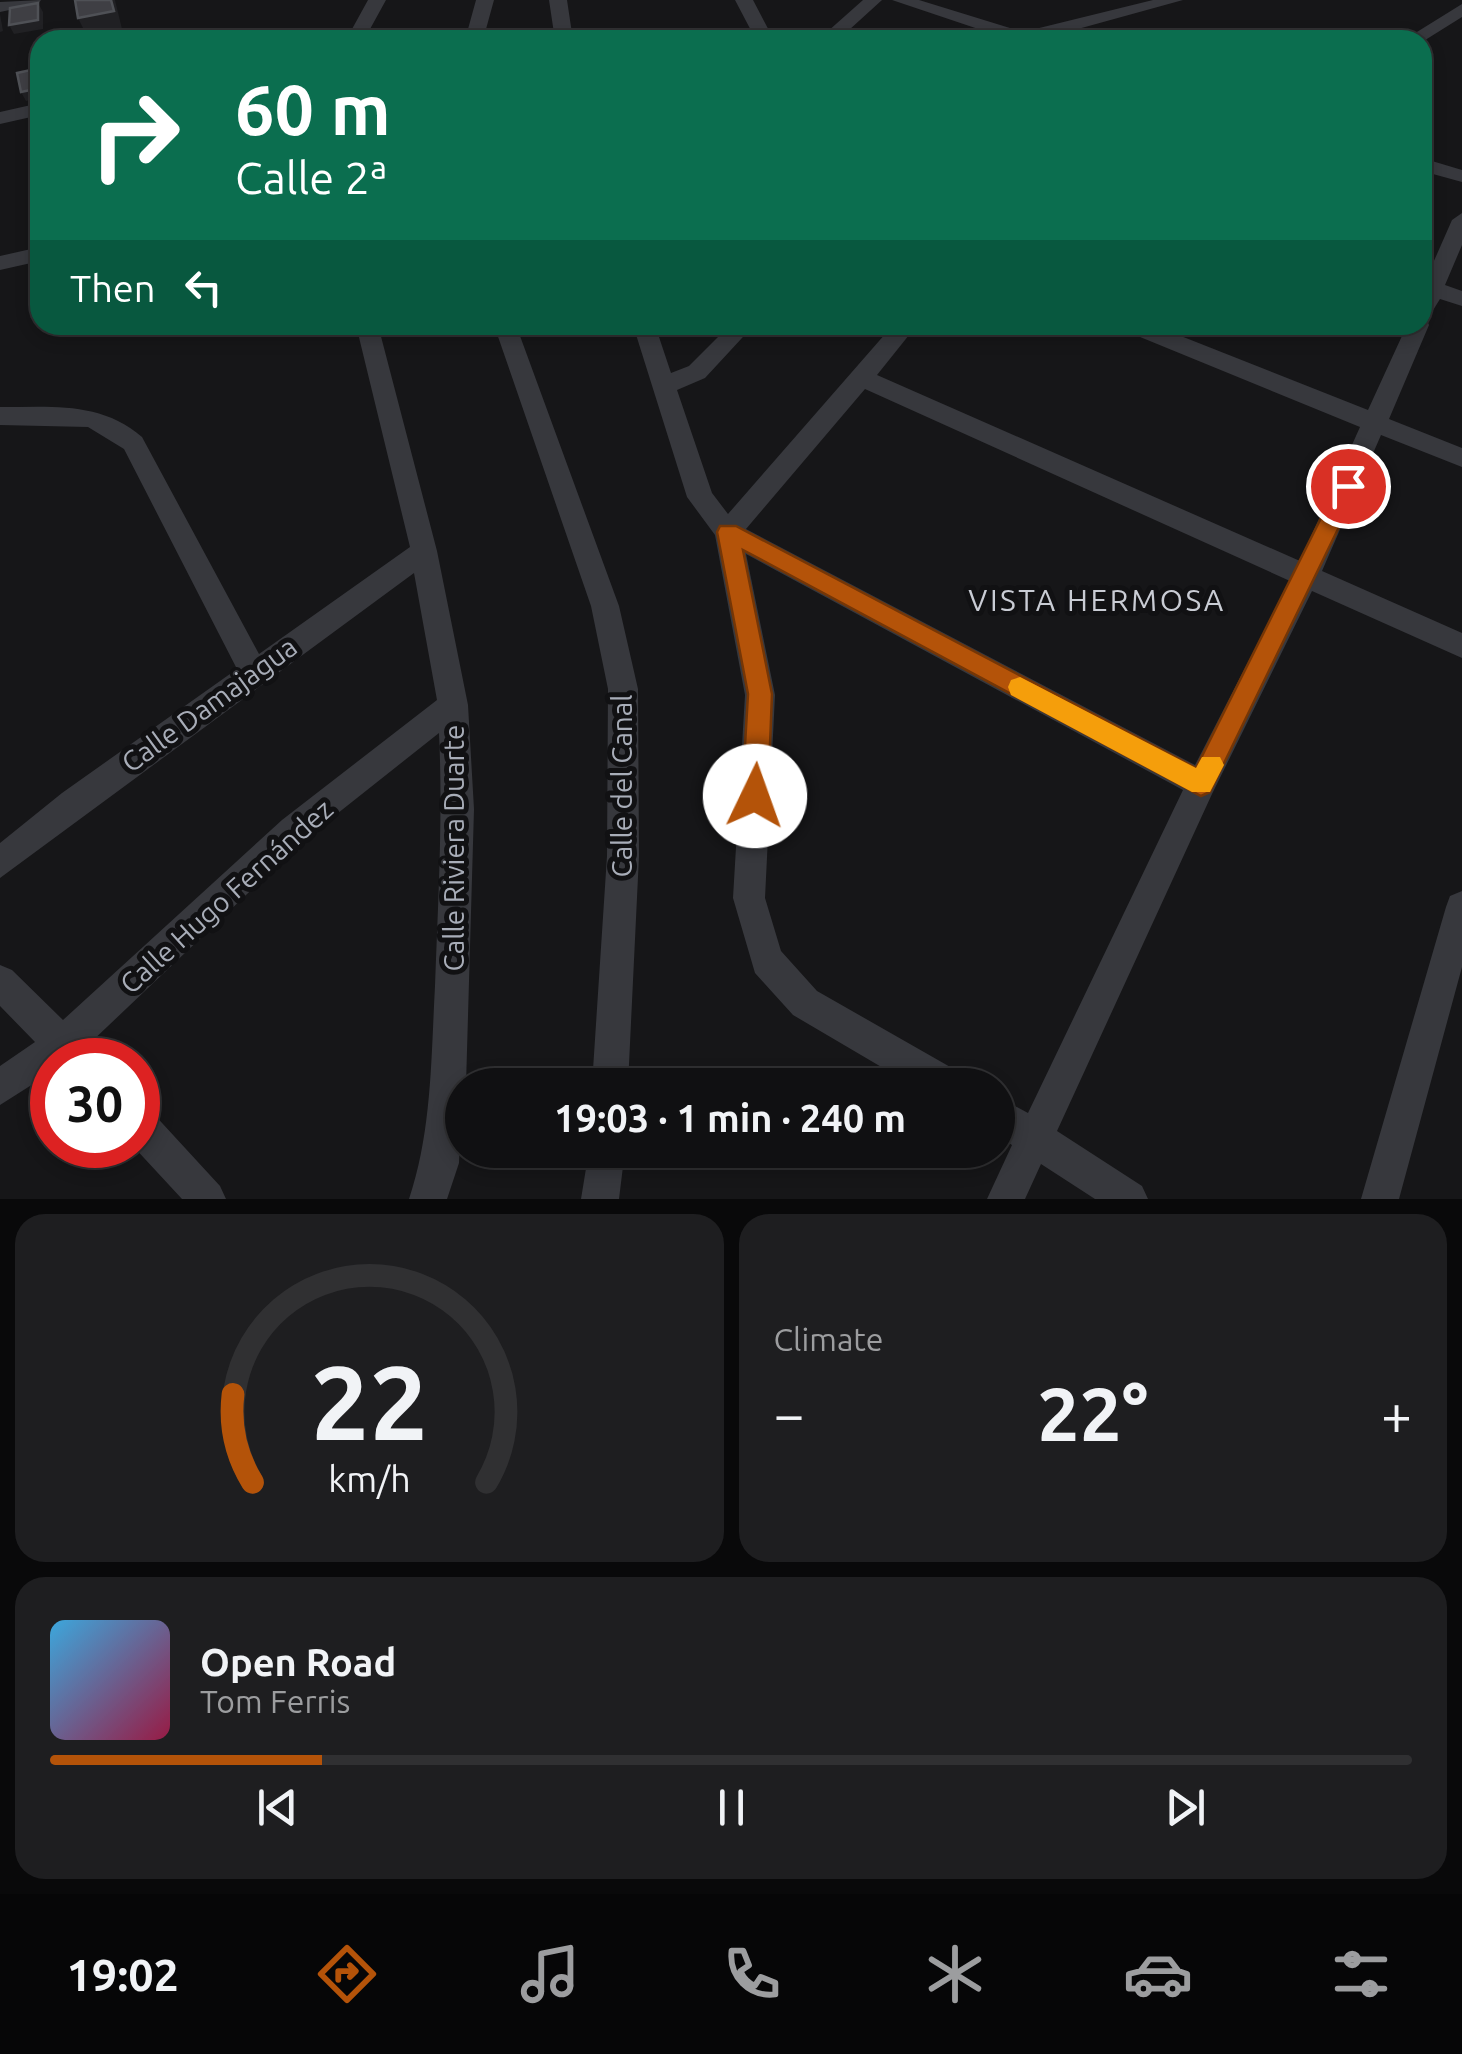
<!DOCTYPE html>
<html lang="en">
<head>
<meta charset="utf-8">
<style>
  :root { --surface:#101012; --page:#1e1e20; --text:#f1f3f6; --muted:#9c9d9f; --line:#303032; --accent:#b45309 }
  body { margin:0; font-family:Ubuntu,sans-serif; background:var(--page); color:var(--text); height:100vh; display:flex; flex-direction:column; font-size:38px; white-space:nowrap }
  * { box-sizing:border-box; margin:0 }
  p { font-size:32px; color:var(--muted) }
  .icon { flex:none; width:55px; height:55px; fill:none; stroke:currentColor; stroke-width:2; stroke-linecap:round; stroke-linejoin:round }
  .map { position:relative; height:1199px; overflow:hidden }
  .side { display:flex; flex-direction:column; gap:15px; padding:15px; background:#09090a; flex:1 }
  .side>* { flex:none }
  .banner { position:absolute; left:30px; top:30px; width:1402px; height:305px; border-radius:30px; box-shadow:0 5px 15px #0003,0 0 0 2px var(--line); background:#0b6e4f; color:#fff; overflow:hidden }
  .speed { position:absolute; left:30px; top:1038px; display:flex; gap:20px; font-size:50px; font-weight:700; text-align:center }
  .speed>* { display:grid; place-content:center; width:130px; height:130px; border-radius:50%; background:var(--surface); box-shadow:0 5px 15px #0003,0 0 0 2px var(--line); line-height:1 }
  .speed .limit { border:15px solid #d22; background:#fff; color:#111 }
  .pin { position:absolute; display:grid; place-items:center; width:85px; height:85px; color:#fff; margin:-42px; border:5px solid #fff; border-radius:50%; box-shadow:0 2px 10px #0007 }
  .me { position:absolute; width:110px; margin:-55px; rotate:3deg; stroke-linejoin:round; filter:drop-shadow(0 0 8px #0008) }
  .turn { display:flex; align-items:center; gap:35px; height:210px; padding:0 40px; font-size:45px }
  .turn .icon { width:130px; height:130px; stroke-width:2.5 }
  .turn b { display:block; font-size:70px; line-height:85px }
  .then { display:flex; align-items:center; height:95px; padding:0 40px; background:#0003; gap:20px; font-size:38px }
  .big { font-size:75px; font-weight:700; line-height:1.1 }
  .side .tile { flex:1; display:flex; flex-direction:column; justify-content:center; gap:15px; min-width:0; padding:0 35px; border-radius:30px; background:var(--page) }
  .side .dial { align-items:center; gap:0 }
  .dial svg { height:260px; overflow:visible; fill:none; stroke:var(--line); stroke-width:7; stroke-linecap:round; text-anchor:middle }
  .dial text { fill:var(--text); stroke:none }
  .song { display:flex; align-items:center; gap:30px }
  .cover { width:120px; height:120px; border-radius:15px; background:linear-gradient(135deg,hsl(200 70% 55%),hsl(340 70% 35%)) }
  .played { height:10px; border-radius:5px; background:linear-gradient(90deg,var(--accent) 20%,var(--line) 20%) }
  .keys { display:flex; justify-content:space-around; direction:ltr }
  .heat { display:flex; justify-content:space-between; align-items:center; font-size:55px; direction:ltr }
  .side .tiles { flex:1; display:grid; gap:15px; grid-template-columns:1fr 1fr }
  .tile:last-child { grid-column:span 2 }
  .trip { position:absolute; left:445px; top:1068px; width:570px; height:100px; border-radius:50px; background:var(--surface); box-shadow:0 5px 15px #0003,0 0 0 2px var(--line); font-weight:700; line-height:100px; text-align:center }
  .tab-bar { display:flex; height:160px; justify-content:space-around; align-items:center; background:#060607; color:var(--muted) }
  .tab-bar .icon { width:70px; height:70px }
  .tab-bar .selected { color:var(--accent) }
  .tab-bar b { font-size:45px; color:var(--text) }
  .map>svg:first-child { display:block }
</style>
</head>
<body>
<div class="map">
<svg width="1462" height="1199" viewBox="0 0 1462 1199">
  <rect width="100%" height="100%" fill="#161618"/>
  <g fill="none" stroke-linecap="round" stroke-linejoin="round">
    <path fill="#37383d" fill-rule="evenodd" d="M41,0L38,4L0,12V2Z
      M368,0H386L364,40H346Z
      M476,0H494L483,40H465Z
      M549,0H567L573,40H555Z
      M735,0H753L774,40H756Z
      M863,0H882L838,40H818Z
      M892,0H919L1023,32L1153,0H1183L1038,40H1011Z
      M1462,4V17L1422,42L1404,40Z
      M40,103V115L0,124V112Z
      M1422,158L1462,170V182L1422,171Z
      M1462,213V245L1445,285L1462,291V306L1440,299L1427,320L1429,325L1389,419L1462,448V467L1381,435L1322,571L1462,633V658L1312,591L1212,794L1057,1131L1142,1186L1148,1199H1095L1041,1164L1025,1199H987L1012,1145L998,1136V1097L1028,1113L1183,790L746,554L775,695L765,898L781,951L817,991L959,1072L964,1085H912L793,1015L755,973L733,898L745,695L715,535L687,497L633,325H655L671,373L689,366L730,325H754L705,378L677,390L712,493L728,514L893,325H917L877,375L1300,561L1360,427L1123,330L1120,325H1153L1368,410L1407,325H1422V278L1426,279L1452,220ZM865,389L1290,581L1195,765L746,529Z
      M40,247V261L0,270V256Z
      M356,325H378L437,551L468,705L474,809L466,1085H462L459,1163L447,1199H409C432,1131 431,1058 435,986C438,902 443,818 439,733L304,840L88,1045L96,1060H52V1072L0,1105V1066L35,1042L0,1006V965L12,970L63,1020L282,820L437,700L414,573L0,878V843L62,793L237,669L124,449L88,427L0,425V407C51,407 101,401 142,437L259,654L410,547Z
      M494,325H516L619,606L638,689L639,856L628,1085H592L607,856L608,689L591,606Z
      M1462,891V967L1399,1199H1361L1446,907L1450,896Z
      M138,1106L151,1111L220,1186L226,1199H182L132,1145H138Z
      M589,1150H625L619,1199H581Z"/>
  </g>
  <path fill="#212124" d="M111,0H115L122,29L87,36L78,18Z
    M38,3L43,12V29L14,34L9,25Z
    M0,14L3,31L0,32Z
    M40,88V98L26,101L21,92Z"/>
  <path fill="#3f3f44" stroke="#4f5156" stroke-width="2.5" d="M75,0H111L114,11L78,18Z
    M38,3V20L9,25L10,8Z
    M40,68V88L21,92L17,73Z"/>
  <path fill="#b45309" stroke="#753606" stroke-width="2.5" d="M1348,478L1359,486L1210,792L1201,796L743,550L772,694L768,796L764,804L755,808L746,804L742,796L748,694L717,532L720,526H736L1196,768L1337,486Z"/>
  <path fill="#f59e0b" d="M1020,677L1196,768L1202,757H1220L1224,765L1210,792H1192L1011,695L1008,687L1011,680Z"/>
  <g text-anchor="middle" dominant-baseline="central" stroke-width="10" stroke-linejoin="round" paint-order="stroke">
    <g font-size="28" fill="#a8adb8" stroke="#111113">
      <text transform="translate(209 704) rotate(-36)">Calle Damajagua</text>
      <text transform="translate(621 786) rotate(-90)">Calle del Canal</text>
      <text transform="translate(453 848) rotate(-90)">Calle Riviera Duarte</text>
      <text transform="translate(226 896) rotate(-42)">Calle Hugo Fernández</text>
    </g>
    <g font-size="30" letter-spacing="2.5" fill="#c9ccd4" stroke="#111113">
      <text x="1097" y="600">VISTA HERMOSA</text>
    </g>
  </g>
</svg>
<div class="speed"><div class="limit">30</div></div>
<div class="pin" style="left:1348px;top:486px;background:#d93025"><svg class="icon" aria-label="arrive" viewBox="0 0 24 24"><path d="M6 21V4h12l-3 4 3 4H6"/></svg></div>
<svg class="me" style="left:755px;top:796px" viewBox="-20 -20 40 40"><circle r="19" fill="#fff"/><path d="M0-13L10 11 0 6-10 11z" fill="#b45309"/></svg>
<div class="trip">19:03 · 1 min · 240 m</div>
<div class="banner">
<div class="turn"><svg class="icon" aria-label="right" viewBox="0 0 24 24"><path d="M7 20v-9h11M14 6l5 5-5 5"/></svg><div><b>60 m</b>Calle 2ª</div></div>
<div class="then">Then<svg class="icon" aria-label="left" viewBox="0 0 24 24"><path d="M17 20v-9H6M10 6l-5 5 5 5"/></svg></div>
</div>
</div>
<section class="side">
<div class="tiles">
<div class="tile dial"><svg viewBox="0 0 100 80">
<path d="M14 69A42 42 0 1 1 86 69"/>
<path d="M14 69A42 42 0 0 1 8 42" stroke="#b45309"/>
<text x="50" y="56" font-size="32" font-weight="700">22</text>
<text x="50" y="72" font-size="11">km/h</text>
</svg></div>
<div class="tile"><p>Climate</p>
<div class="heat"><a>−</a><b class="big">22°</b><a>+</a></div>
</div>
<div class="tile">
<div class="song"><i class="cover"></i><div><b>Open Road</b><p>Tom Ferris</p></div></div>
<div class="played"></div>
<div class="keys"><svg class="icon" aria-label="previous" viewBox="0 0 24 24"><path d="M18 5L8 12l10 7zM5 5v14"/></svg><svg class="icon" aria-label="pause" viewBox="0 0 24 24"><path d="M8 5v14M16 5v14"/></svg><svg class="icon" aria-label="next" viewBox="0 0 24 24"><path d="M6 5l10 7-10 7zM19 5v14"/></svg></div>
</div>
</div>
</section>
<nav class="tab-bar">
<b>19:02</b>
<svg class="icon selected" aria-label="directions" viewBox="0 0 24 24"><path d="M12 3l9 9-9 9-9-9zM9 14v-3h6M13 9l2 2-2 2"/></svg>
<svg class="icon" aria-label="music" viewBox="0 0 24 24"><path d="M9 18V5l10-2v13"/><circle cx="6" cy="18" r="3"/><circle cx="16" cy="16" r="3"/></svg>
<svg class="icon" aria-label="phone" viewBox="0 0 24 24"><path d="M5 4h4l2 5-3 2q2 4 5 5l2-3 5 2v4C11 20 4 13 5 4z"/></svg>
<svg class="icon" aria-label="climate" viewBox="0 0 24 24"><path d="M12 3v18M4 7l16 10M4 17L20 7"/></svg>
<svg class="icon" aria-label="car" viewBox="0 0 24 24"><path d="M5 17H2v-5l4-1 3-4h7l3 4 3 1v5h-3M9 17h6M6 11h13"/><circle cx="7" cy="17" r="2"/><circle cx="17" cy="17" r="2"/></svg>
<svg class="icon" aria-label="filters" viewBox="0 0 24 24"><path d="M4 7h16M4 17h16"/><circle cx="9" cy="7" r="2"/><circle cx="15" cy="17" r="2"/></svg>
</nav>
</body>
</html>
